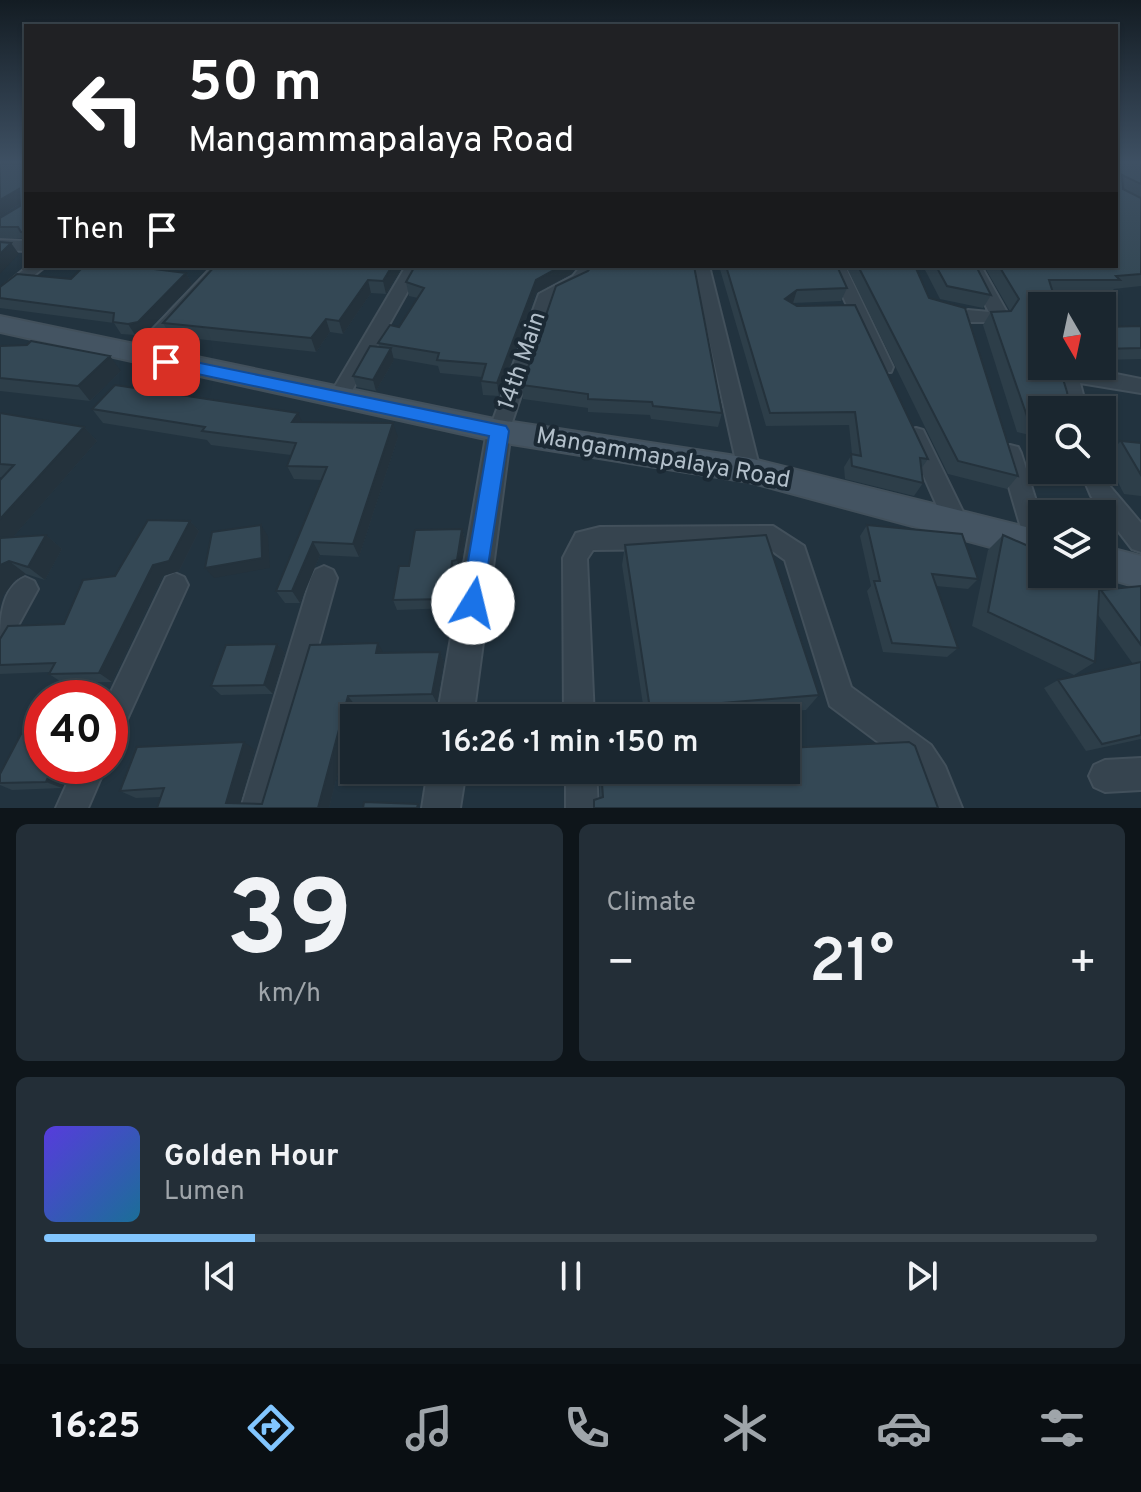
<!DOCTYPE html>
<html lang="en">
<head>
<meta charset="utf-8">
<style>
  :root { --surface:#1a262f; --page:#232e37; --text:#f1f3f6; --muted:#9fa5aa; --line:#38434b; --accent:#82c6ff }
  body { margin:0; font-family:Overpass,sans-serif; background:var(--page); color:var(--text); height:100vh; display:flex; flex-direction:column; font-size:30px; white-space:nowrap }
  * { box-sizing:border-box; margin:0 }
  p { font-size:26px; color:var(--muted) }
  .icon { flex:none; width:44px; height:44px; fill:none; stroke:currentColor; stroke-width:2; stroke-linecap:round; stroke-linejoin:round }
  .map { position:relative; height:808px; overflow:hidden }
  .details { display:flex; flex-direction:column; gap:16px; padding:16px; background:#0e151a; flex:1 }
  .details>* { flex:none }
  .hud { position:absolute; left:24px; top:24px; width:1094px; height:244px; border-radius:0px; box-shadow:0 2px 6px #0004,0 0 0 2px var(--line); background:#202124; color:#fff; overflow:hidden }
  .needle { width:52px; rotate:171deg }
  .fabs { position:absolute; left:1028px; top:292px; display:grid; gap:16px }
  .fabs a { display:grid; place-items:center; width:88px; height:88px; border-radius:0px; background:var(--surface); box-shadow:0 2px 6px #0004,0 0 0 2px var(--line); font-size:40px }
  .speed { position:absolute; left:24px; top:680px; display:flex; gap:16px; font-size:40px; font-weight:700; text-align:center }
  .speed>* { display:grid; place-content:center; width:104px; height:104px; border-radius:50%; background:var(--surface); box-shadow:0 2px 6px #0004,0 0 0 2px var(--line); line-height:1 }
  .speed .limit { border:12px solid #d22; background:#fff; color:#111 }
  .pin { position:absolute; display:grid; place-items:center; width:68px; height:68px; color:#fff; margin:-34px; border-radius:16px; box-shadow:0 4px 12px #0006 }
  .me { position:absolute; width:88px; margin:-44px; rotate:9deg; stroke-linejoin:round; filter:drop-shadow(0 0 6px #0008) }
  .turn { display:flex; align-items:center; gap:28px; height:168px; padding:0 32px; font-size:36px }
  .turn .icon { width:104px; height:104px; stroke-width:2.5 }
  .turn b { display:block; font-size:56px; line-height:68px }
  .then { display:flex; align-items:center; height:76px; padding:0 32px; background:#0003; gap:16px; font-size:30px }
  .big { font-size:60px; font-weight:600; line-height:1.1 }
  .details .tile { flex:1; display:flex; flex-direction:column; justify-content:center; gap:12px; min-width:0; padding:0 28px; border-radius:12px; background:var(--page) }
  .details .dial { align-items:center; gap:0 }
  .dial b { font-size:104px; line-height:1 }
  .song { display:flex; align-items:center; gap:24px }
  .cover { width:96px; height:96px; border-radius:12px; background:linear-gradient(135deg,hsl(250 70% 55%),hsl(200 70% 35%)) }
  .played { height:8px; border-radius:4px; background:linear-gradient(90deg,var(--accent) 20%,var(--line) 20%) }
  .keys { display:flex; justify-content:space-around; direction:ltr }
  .heat { display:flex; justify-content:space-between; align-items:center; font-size:44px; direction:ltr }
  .details .tiles { flex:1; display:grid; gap:16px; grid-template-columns:1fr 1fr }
  .tile:last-child { grid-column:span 2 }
  .trip { position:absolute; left:340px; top:704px; width:460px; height:80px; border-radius:0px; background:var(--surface); box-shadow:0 2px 6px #0004,0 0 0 2px var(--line); font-weight:600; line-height:80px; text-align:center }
  .tab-bar { display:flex; height:128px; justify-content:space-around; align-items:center; background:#0a0f13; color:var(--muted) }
  .tab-bar .icon { width:56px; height:56px }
  .tab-bar .current { color:var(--accent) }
  .tab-bar b { font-size:36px; color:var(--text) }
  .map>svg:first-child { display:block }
</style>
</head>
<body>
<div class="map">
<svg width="1141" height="808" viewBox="0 0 1141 808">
  <rect width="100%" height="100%" fill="#22333f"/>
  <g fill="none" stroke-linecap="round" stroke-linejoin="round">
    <defs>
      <path id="minor" d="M0,240L26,241V251L0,250Z
        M28,266H46L0,302V289Z
        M213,266H230L145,360H131L129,356L131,352Z
        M406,266H422L345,403H331L328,398Z
        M581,266H598L585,282L554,297L509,431L506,437H492L489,431L539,294L573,276Z
        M693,266H709L760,470L757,476L749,479L741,476L738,470Z
        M829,266H845L893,367L891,372H877L875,367Z
        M965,266H981L1008,314L1000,322H968L959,316L968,310L989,312Z
        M1058,366H1076L1141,379V393L1080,383L1087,410H1067Z
        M916,428L923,430L970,526L966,533L958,536L950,533L946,526L906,436L909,430Z
        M1010,445L1018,447L1021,453L1042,520V554L1038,556L1029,553L1026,545L999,453L1002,447Z
        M1080,470H1102L1108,484L1141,523V552L1132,549L1091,496Z
        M773,526L804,546L851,687L931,745L945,766L962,808H930L921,783L910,766L830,706L785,560L768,548L593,550L587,559L594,718H564L563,558L576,533L600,527Z
        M324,566L333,570L337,578L273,808H241L311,578L315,570Z
        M175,573L184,577L188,585L120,735L110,740L108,698L166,577Z
        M25,577L34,581L38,589L9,642L0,646C0,622 0,588 25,577Z
        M1141,758V790L1105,792L1094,787L1089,776L1094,765L1105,760Z
        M75,766H106L88,808H56Z
        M566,770H596L598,808H566Z"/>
      <path id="tertiary" d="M499,422L508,424L511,431L473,718H437L487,431L490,424Z
        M428,770H466L460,808H422Z"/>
      <path id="secondary" d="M0,316L499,420L749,458L1042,531V561L749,482L499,442L0,332Z
        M1102,546L1141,556V588L1092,574H1102Z"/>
    </defs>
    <use href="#minor" stroke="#42505b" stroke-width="4"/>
    <use href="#tertiary" stroke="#42505b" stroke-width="4"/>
    <use href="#secondary" stroke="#42505b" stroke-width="4"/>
    <use href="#minor" fill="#36444f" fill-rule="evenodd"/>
    <use href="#tertiary" fill="#36444f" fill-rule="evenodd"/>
    <use href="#secondary" fill="#445462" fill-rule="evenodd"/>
  </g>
  <path fill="#2d3e49" d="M0,162H26V239L25,238H0V218L20,206V204L0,216Z
    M1116,162H1141V286L1114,289L1110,293H1053L1042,306V438L1017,432L983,325L991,312L1010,311L984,266H1116Z
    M84,266H146L144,268L186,273L192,284L145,333L135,335L121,334L114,323L0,308V287L71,279Z
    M403,266L386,294L371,293L343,334L330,332L316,352L171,336L163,323Z
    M415,266H577L571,274L536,293L499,396L483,395L481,381L482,377L440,373L438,366L393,358L394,360L376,391L357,387L353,376L379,347L378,343L399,327L418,298L409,296L406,282Z
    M719,266H837L847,288L841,301L793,303L928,459L921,469L923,483L914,496L845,479L844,467L852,454L849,425L766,426Z
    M846,266H915L929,298L1018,476L1007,489L948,474Z
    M923,266H976L991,295L983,308L940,299Z
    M588,271L722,413L718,427L651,419L650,415L588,412V408L523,399L522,385Z
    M1141,326V359L1102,360V327Z
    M0,346L121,371L90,401L0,391Z
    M92,409L302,422L398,437L359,557L320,555L300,603H285L276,591L321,480L294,479L287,466L291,455L211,445L207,440L103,423Z
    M0,413L84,427L97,441L13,537L46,535L62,549L45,580L26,574L15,580L3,596L2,478L0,477Z
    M1121,441L1141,443V496L1124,494L1105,457Z
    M190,521L199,531L179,571L163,576L112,682L63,683L49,674L50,672L0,674V639L64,624L115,576Z
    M867,525L978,579L968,589L936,586L958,648L947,657L883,652L867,591L871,586L860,536Z
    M462,529L465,540L460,571H455L451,608L397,610L393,600L409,566Z
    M1003,535L1099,592L1101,590L1141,586V739L1086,751L1044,688L1058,680L1133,664L1098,615L1095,662L1074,675L972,626L988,550Z
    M625,545L819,695L806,710L715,718H645L622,565Z
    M277,644L285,653L273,694L221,695L211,686Z
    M310,645L384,653L440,652L444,662L437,703L355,705L329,808H157L161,797L136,798L120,791L255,750L240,804H262Z
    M21,734L62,788L12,790L0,785V774Z
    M465,770H532V776L468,778Z
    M599,770H786L938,808H593L594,800L600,798Z"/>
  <path fill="#24323c" d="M0,162H22L0,165Z
    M19,189L26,200L0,216V200Z
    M11,243L19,254L0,274V254Z
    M392,266H403L386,294L383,281Z
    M561,266H577L571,274L536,293L499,396L497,383L536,280Z
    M186,273L192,284L145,333L135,335L128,324Z
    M368,280L371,293L343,334L339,321Z
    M797,290L793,303L785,299Z
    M326,319L330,332L316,352L311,338Z
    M391,348L394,360L376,391L373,380Z
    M110,356L121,371L90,401L78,386Z
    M298,413L304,426L292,422Z
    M393,423L398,437L359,557L353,544Z
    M84,427L97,441L0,552V519Z
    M190,521L199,531L179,571L163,576L112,682L99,673L153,565Z
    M261,525L268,536L270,568L214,578L205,568Z
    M462,529L465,540L460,571L457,560Z
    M46,535L62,549L45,580L28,567Z
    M313,542L320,555L300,603L292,591Z
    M9,561L26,574L15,580L3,596L0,605V565Z
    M452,561L455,571L451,608L448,599Z
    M378,643L384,654L376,653Z
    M277,644L285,653L273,694L264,685Z
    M440,652L444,662L437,703L432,694Z
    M348,696L355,705L329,808H318Z
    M244,742L255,750L239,808L226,803Z
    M53,766H72L62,788L46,782Z"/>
  <path fill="#344855" stroke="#24323c" stroke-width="2" d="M21,162H26V232H21L18,227H0V218L20,206L19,189L0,200V164H21Z
    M1116,162H1141V184L1122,175L1123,189L1141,198V274L1116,276L1120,280H1049L1057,306H1042V366H1059L1067,392L1070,410H1042V423L1028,419L991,312L1011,311L1019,299L999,266H1116Z
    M0,242L11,243L0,254Z
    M84,266H130L186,273L138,322L128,324L113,322L114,313L0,298V287L17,274L71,279Z
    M215,266H392L383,281L368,280L339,321L326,319L311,338L163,323Z
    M415,266H561L536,280L497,383L481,381L486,364L437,360L439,353L378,343L390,325L399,327L424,288L406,282Z
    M592,266H694L722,413L653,406L652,402L588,399V394L522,385L556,286L588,271Z
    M726,266H837L847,288L797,290L785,299L797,306L855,305L928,459L920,458L923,483L852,466L851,454L861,456L855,412L770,413Z
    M858,266H915L929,298L965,308L1018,476L958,461Z
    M936,266H976L991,295L947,286Z
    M1141,326V348L1102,349V327Z
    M31,341L110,356L78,386L0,378V346L27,345Z
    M370,346L391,348L373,380L353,376Z
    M115,385L298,413L292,422L393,423L353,544L313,542L292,591H276L327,467L287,466L296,443L202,431L205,427L92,409Z
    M0,413L84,427L0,519V480L14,465L0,464Z
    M1121,441L1141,443V475Z
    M148,520L190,521L169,561L153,565L99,673L49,674L55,663L0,665V639L8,626L64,624L83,580L115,576Z
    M261,525L262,558L205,568L212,532Z
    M867,525L962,534L978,579L932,574L958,648L892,643L874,581H880Z
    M462,529L457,560L452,561L448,599L393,600L399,566H409L415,530Z
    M46,535L28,567L9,561L0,565V538Z
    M766,535L819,695L650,709L625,545Z
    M1003,535L1042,552V574H1095L1100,576L1095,662L988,612Z
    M1141,586V645L1101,590Z
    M378,643L376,653L440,652L432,694L348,696L318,808H157L164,788L120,791L137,747L244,742L226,803L262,804L310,645Z
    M277,644L264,685L211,686L226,645Z
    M1141,662V735L1102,744L1058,680Z
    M42,733V766H53L46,782L0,783V774L21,734Z
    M909,742L915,746L938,808H594V800L603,797L601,770H786V748Z
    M465,770H528L464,772Z
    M364,802L418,804L417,808H363Z"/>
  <linearGradient id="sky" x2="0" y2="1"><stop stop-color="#131c23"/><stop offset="0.59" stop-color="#3e5063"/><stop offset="1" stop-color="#3e5063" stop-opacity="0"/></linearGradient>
  <rect width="1141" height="275" fill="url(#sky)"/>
  <path fill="#1a73e8" stroke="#114b97" stroke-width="2" d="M166,356L506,426L509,431L481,611L473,614L464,611L461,603L489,436L160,366V358Z"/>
  <g text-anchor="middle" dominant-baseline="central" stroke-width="8" stroke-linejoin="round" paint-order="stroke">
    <g font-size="24" fill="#b2bfca" stroke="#1b2934">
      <text transform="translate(523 361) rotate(-71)">14th Main</text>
      <text transform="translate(663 459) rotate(10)">Mangammapalaya Road</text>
    </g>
  </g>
</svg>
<div class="fabs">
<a><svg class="needle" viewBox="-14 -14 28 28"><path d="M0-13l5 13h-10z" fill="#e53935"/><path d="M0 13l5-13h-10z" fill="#9fa5aa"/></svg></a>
<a><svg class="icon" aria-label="search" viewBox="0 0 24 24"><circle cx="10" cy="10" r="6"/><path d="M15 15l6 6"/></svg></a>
<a><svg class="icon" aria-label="layers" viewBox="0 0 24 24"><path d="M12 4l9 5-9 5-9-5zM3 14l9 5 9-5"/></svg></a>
</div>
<div class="speed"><div class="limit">40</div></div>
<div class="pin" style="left:166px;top:362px;background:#d93025"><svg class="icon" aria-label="arrive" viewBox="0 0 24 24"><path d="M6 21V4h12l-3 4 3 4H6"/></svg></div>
<svg class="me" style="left:473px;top:603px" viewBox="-20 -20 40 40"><circle r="19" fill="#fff"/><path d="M0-13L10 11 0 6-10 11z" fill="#1a73e8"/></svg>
<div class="trip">16:26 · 1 min · 150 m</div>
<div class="hud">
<div class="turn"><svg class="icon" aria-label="left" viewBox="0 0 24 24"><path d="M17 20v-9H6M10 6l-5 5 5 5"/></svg><div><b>50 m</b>Mangammapalaya Road</div></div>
<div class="then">Then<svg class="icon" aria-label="arrive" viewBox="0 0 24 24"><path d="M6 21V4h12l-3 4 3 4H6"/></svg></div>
</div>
</div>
<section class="details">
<div class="tiles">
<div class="tile dial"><b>39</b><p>km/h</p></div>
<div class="tile"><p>Climate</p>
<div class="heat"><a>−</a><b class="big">21°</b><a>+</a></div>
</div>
<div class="tile">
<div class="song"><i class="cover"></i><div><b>Golden Hour</b><p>Lumen</p></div></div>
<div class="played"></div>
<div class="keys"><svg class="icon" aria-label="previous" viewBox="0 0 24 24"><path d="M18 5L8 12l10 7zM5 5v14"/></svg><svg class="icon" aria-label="pause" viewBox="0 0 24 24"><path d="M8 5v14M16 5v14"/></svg><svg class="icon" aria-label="next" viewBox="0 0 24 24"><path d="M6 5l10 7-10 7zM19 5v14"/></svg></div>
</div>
</div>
</section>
<nav class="tab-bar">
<b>16:25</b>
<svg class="icon current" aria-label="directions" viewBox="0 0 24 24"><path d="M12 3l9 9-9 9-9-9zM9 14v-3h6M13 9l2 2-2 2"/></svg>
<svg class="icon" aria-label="music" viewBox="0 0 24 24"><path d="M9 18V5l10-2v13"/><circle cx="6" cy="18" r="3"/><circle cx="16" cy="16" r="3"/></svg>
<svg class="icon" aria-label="phone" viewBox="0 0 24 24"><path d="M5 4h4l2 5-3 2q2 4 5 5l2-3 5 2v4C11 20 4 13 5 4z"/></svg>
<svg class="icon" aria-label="climate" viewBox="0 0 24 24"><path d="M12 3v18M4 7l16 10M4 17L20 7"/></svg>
<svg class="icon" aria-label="car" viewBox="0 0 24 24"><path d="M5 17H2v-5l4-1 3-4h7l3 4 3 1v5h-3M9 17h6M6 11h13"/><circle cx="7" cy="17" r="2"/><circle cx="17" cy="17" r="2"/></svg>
<svg class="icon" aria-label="filters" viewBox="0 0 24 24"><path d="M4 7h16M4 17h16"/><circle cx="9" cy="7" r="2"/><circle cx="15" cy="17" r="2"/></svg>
</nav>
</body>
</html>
